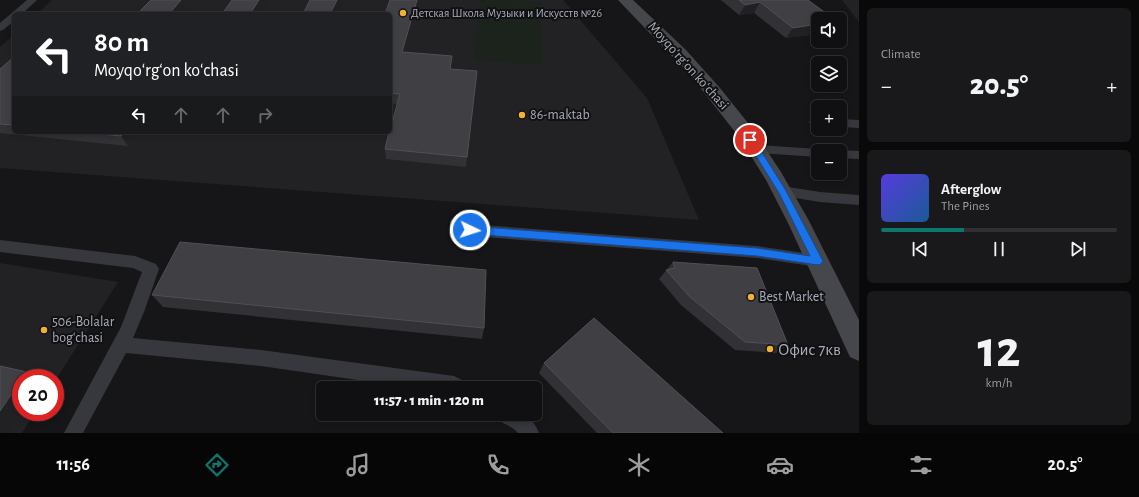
<!DOCTYPE html>
<html lang="en">
<head>
<meta charset="utf-8">
<style>
  :root { --surface:#101012; --page:#19191b; --text:#f1f3f6; --muted:#9c9d9f; --line:#303032; --accent:#0f766e }
  body { margin:0; font-family:"Alegreya Sans",sans-serif; background:var(--page); color:var(--text); height:100vh; display:flex; flex-direction:column; font-size:15px; white-space:nowrap }
  * { box-sizing:border-box; margin:0 }
  p { font-size:13px; color:var(--muted) }
  .icon { flex:none; width:22px; height:22px; fill:none; stroke:currentColor; stroke-width:2; stroke-linecap:round; stroke-linejoin:round }
  .map { position:relative; flex:1; overflow:hidden }
  .panel { display:flex; flex-direction:column; gap:8px; padding:8px; background:#09090a; width:280px }
  .panel>* { flex:none }
  .guide { position:absolute; left:12px; top:12px; width:380px; height:122px; border-radius:6px; box-shadow:0 2px 6px #0003,0 0 0 1px var(--line); background:#202124; color:#fff; overflow:hidden }
  .controls { position:absolute; left:811px; top:12px; display:grid; gap:8px }
  .controls a { display:grid; place-items:center; width:36px; height:36px; border-radius:6px; background:var(--surface); box-shadow:0 2px 6px #0003,0 0 0 1px var(--line); font-size:20px }
  .speed { position:absolute; left:12px; top:369px; display:flex; gap:8px; font-size:20px; font-weight:700; text-align:center }
  .speed>* { display:grid; place-content:center; width:52px; height:52px; border-radius:50%; background:var(--surface); box-shadow:0 2px 6px #0003,0 0 0 1px var(--line); line-height:1 }
  .speed .limit { border:6px solid #d22; background:#fff; color:#111 }
  .pin { position:absolute; display:grid; place-items:center; width:34px; height:34px; color:#fff; margin:-17px; border:2px solid #fff; border-radius:50%; box-shadow:0 1px 4px #0007 }
  .me { position:absolute; width:44px; margin:-22px; rotate:94deg; stroke-linejoin:round; filter:drop-shadow(0 0 3px #0008) }
  .turn { display:flex; align-items:center; gap:14px; height:84px; padding:0 16px; font-size:18px }
  .turn .icon { width:52px; height:52px; stroke-width:2.5 }
  .turn b { display:block; font-size:28px; line-height:34px }
  .lanes { display:flex; align-items:center; height:38px; padding:0 16px; background:#0003; justify-content:center; gap:20px; direction:ltr }
  .lanes .off { opacity:.35 }
  .big { font-size:30px; font-weight:800; line-height:1.1 }
  .panel .card { flex:1; display:flex; flex-direction:column; justify-content:center; gap:6px; min-width:0; padding:0 14px; border-radius:6px; background:var(--page) }
  .panel .dial { align-items:center; gap:0 }
  .dial b { font-size:52px; line-height:1 }
  .song { display:flex; align-items:center; gap:12px }
  .cover { width:48px; height:48px; border-radius:6px; background:linear-gradient(135deg,hsl(250 70% 55%),hsl(210 70% 35%)) }
  .played { height:4px; border-radius:2px; background:linear-gradient(90deg,var(--accent) 35%,var(--line) 35%) }
  .keys { display:flex; justify-content:space-around; direction:ltr }
  .heat { display:flex; justify-content:space-between; align-items:center; font-size:22px; direction:ltr }
  .trip { position:absolute; left:316px; top:381px; width:226px; height:40px; border-radius:6px; background:var(--surface); box-shadow:0 2px 6px #0003,0 0 0 1px var(--line); font-weight:800; line-height:40px; text-align:center }
  .dock { display:flex; height:64px; justify-content:space-around; align-items:center; background:#060607; color:var(--muted) }
  .dock .icon { width:28px; height:28px }
  .dock .on { color:var(--accent) }
  .dock b { font-size:18px; color:var(--text) }
  main { display:flex; flex:1; min-height:0 }
  .map>svg:first-child { display:block }
</style>
</head>
<body>
<main>
<div class="map">
<svg width="859" height="433" viewBox="0 0 859 433">
  <rect width="100%" height="100%" fill="#161618"/>
  <path fill="#222225" d="M52,0H563L647,98L699,220L0,168V47L14,35V132H390V14H37Z
    M842,0H859V22Z
    M0,263L118,282L55,381V378H21V412H35L22,433H0Z"/>
  <path fill="#1c231d" d="M480,0L540,2L543,65L474,60Z"/>
  <g fill="none" stroke-linecap="round" stroke-linejoin="round">
    <path fill="#37383d" fill-rule="evenodd" d="M27,0H37L22,14H14V21L3,30L0,31V23Z
      M818,118V126L811,125L809,122L811,119Z
      M840,119L859,120V128L840,127Z
      M757,145L818,149L823,151H818V157L757,153L753,152L751,149L753,146Z
      M840,150L859,151V159L840,158V151H835Z
      M782,186L820,192L859,195V205L820,202L777,195L775,191L777,187Z
      M470,224L757,246L818,255L823,257L826,261L823,265L818,267L757,258L470,236L465,234L463,230L465,226Z
      M0,240L135,256L156,264L159,269L144,312L133,338L261,350L454,376L466,382L469,388H413L261,366L126,353L83,433H64L121,327L142,272L133,268L0,252Z
      M496,414C517,414 530,410 539,433H518C511,424 501,426 496,414Z"/>
    <path fill="#45474d" fill-rule="evenodd" d="M618,0H633L686,50L720,88L752,128L781,172L808,219L859,320V361L850,357L789,225L766,180L739,137L691,76Z"/>
  </g>
  <path fill="#323236" d="M390,0H417V9L405,52L452,56V69L477,71L466,167L386,159L385,149L397,104L390,103Z
    M721,0H808L818,19V34L786,38L754,13L739,15Z
    M14,57V132H138L128,146L0,133V69Z
    M673,262L788,345L776,353L735,350L681,305L659,279Z
    M152,295L484,328L482,339L163,307Z
    M544,363L723,433H597L539,373Z"/>
  <path fill="#212124" d="M181,0H194L182,14H169Z
    M259,0H269L260,14H250Z
    M337,0H343V1L337,14H330Z
    M417,0V9L402,62V52Z
    M760,2L754,13L739,15L745,5Z
    M818,24V34L786,38L793,28Z
    M452,56V66L450,79V69Z
    M123,132H138L128,146L121,136Z
    M27,372L39,378H23Z
    M21,380V412L7,433H0V411Z"/>
  <path fill="#3f3f44" stroke="#4f5156" d="M151,0H181L169,14H137Z
    M232,0H259L250,14H222Z
    M310,0H337L330,14H303Z
    M390,0H417L402,52L452,56L450,69L477,71L467,157L385,149L389,132H390V130L400,94L390,93V14H385Z
    M739,0H808L834,19H818V24L793,28L760,2L745,5Z
    M14,57V125L0,124V69Z
    M84,132H123L121,136Z
    M180,242L486,270L484,328L152,295Z
    M673,262L757,268L788,345L745,342L689,296L666,270L675,268Z
    M594,318L723,433H613L544,363Z
    M0,366L27,372L23,378H21V380L0,411Z"/>
  <path fill="#1a73e8" stroke="#114b97" d="M750,137L753,138L785,189L823,261L821,264L818,265L757,256L470,234L466,233L465,230L466,227L470,226L757,248L810,256L779,193L746,140Z"/>
  <g fill="#f2b134" stroke="#111113" stroke-width="1.5">
    <circle cx="403" cy="13" r="4"/>
    <circle cx="522" cy="115" r="4"/>
    <circle cx="751" cy="297" r="4"/>
    <circle cx="44" cy="330" r="4"/>
    <circle cx="770" cy="349" r="4"/>
  </g>
  <g text-anchor="middle" dominant-baseline="central" stroke-width="4" stroke-linejoin="round" paint-order="stroke">
    <g font-size="12" fill="#a8adb8" stroke="#111113" text-anchor="start">
      <text x="411" y="13">Детская Школа Музыки и Искусств №26</text>
    </g>
    <g font-size="14" fill="#a8adb8" stroke="#111113">
      <text transform="translate(688 66) rotate(48)">Moyqoʻrgʻon koʻchasi</text>
    </g>
    <g font-size="14" fill="#a8adb8" stroke="#111113" text-anchor="start">
      <text x="530" y="115">86-maktab</text>
      <text x="759" y="297">Best Market</text>
      <text x="52" y="322">506-Bolalar<tspan x="52" dy="16">bogʻchasi</tspan></text>
    </g>
    <g font-size="17" fill="#a8adb8" stroke="#111113" text-anchor="start">
      <text x="778" y="349">Офис 7кв</text>
    </g>
  </g>
</svg>
<div class="controls">
<a><svg class="icon" aria-label="sound" viewBox="0 0 24 24"><path d="M4 9h4l5-4v14l-5-4H4zM17 9q2 3 0 6"/></svg></a>
<a><svg class="icon" aria-label="layers" viewBox="0 0 24 24"><path d="M12 4l9 5-9 5-9-5zM3 14l9 5 9-5"/></svg></a>
<a>+</a>
<a>−</a>
</div>
<div class="speed"><div class="limit">20</div></div>
<div class="pin" style="left:750px;top:140px;background:#d93025"><svg class="icon" aria-label="arrive" viewBox="0 0 24 24"><path d="M6 21V4h12l-3 4 3 4H6"/></svg></div>
<svg class="me" style="left:470px;top:230px" viewBox="-20 -20 40 40"><circle r="17" fill="#1a73e8" stroke="#fff" stroke-width="3"/><path d="M0-11L8 9 0 5-8 9z" fill="#fff"/></svg>
<div class="trip">11:57 · 1 min · 120 m</div>
<div class="guide">
<div class="turn"><svg class="icon" aria-label="left" viewBox="0 0 24 24"><path d="M17 20v-9H6M10 6l-5 5 5 5"/></svg><div><b>80 m</b>Moyqoʻrgʻon koʻchasi</div></div>
<div class="lanes"><svg class="icon" aria-label="left" viewBox="0 0 24 24"><path d="M17 20v-9H6M10 6l-5 5 5 5"/></svg><svg class="icon off" aria-label="ahead" viewBox="0 0 24 24"><path d="M12 20V5M6 11l6-6 6 6"/></svg><svg class="icon off" aria-label="ahead" viewBox="0 0 24 24"><path d="M12 20V5M6 11l6-6 6 6"/></svg><svg class="icon off" aria-label="right" viewBox="0 0 24 24"><path d="M7 20v-9h11M14 6l5 5-5 5"/></svg></div>
</div>
</div>
<section class="panel">
<div class="card"><p>Climate</p>
<div class="heat"><a>−</a><b class="big">20.5°</b><a>+</a></div>
</div>
<div class="card">
<div class="song"><i class="cover"></i><div><b>Afterglow</b><p>The Pines</p></div></div>
<div class="played"></div>
<div class="keys"><svg class="icon" aria-label="previous" viewBox="0 0 24 24"><path d="M18 5L8 12l10 7zM5 5v14"/></svg><svg class="icon" aria-label="pause" viewBox="0 0 24 24"><path d="M8 5v14M16 5v14"/></svg><svg class="icon" aria-label="next" viewBox="0 0 24 24"><path d="M6 5l10 7-10 7zM19 5v14"/></svg></div>
</div>
<div class="card dial"><b>12</b><p>km/h</p></div>
</section>
</main>
<nav class="dock">
<b>11:56</b>
<svg class="icon on" aria-label="directions" viewBox="0 0 24 24"><path d="M12 3l9 9-9 9-9-9zM9 14v-3h6M13 9l2 2-2 2"/></svg>
<svg class="icon" aria-label="music" viewBox="0 0 24 24"><path d="M9 18V5l10-2v13"/><circle cx="6" cy="18" r="3"/><circle cx="16" cy="16" r="3"/></svg>
<svg class="icon" aria-label="phone" viewBox="0 0 24 24"><path d="M5 4h4l2 5-3 2q2 4 5 5l2-3 5 2v4C11 20 4 13 5 4z"/></svg>
<svg class="icon" aria-label="climate" viewBox="0 0 24 24"><path d="M12 3v18M4 7l16 10M4 17L20 7"/></svg>
<svg class="icon" aria-label="car" viewBox="0 0 24 24"><path d="M5 17H2v-5l4-1 3-4h7l3 4 3 1v5h-3M9 17h6M6 11h13"/><circle cx="7" cy="17" r="2"/><circle cx="17" cy="17" r="2"/></svg>
<svg class="icon" aria-label="filters" viewBox="0 0 24 24"><path d="M4 7h16M4 17h16"/><circle cx="9" cy="7" r="2"/><circle cx="15" cy="17" r="2"/></svg>
<b>20.5°</b>
</nav>
</body>
</html>
